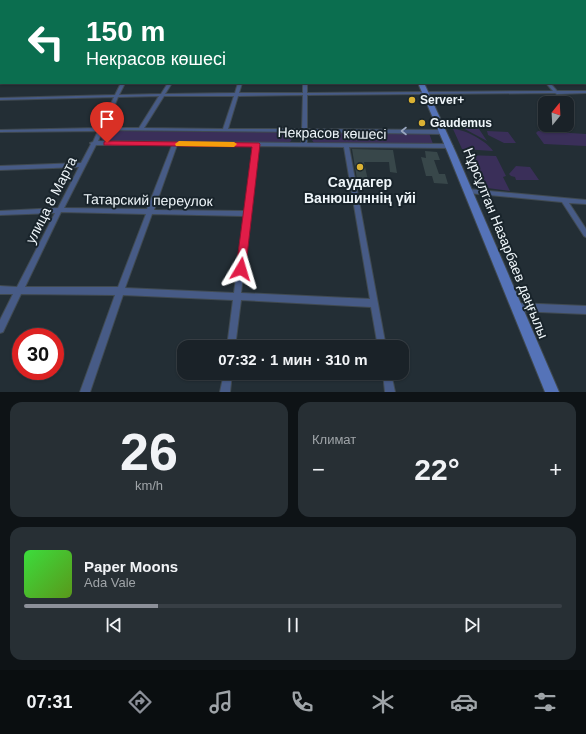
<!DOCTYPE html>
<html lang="ru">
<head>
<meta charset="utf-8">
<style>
  :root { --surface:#1a2228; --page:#272f34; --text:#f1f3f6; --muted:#9fa4a8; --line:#383f45; --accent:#8c9099 }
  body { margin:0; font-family:Arial,sans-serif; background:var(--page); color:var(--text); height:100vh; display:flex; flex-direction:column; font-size:15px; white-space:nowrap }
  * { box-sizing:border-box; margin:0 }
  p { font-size:13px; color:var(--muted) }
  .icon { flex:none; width:22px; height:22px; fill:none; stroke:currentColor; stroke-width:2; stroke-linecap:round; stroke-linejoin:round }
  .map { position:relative; height:392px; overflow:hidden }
  .drawer { display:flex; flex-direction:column; gap:10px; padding:10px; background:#0e1316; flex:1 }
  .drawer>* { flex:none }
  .banner { position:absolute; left:0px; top:0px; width:586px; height:84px; box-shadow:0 1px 3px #0004,0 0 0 1px var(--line); background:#0b6e4f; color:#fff; overflow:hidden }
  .needle { width:26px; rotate:18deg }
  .controls { position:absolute; left:538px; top:96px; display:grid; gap:8px }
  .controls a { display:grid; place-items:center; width:36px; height:36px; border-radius:8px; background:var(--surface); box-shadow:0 1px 3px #0004,0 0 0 1px var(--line); font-size:20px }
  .speed { position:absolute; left:12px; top:328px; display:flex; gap:8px; font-size:20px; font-weight:700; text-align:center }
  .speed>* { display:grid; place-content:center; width:52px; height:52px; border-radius:50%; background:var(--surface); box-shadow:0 1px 3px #0004,0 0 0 1px var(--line); line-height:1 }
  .speed .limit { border:6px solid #d22; background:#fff; color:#111 }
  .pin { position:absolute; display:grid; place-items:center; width:34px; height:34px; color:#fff; margin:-41px -17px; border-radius:50% 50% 50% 0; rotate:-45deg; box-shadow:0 0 4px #0007 }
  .pin .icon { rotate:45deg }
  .me { position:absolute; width:44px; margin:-22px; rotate:7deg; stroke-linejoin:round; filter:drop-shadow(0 0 3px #0008) }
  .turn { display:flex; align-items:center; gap:14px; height:84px; padding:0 20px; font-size:18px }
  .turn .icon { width:52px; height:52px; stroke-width:2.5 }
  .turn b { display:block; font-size:28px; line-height:34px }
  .big { font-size:30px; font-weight:700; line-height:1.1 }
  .drawer .tile { flex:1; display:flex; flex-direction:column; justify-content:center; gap:6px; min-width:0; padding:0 14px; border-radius:12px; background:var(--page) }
  .drawer .dial { align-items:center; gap:0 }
  .dial b { font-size:52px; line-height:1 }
  .song { display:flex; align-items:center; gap:12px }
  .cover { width:48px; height:48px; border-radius:6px; background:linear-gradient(135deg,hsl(120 70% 55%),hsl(90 70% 35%)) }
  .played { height:4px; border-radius:2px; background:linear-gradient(90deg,var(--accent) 25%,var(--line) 25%) }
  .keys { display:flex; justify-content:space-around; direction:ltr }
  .heat { display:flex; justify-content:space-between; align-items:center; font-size:22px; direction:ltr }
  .drawer .tiles { flex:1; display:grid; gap:10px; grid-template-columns:1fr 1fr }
  .tile:last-child { grid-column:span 2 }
  .trip { position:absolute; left:177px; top:340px; width:232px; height:40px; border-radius:12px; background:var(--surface); box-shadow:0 1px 3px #0004,0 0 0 1px var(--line); font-weight:700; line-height:40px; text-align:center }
  .tabs { display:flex; height:64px; justify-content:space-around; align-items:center; background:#0a0e10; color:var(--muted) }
  .tabs .icon { width:28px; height:28px }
  .tabs .on { color:var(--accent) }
  .tabs b { font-size:18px; color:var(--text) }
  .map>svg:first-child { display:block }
</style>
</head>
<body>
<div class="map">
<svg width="586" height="392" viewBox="0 0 586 392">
  <rect width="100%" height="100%" fill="#232e35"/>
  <path fill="#3a2f59" d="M457,121H470L473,126H477L487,141L461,127Z
    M453,129C464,129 487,141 493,151L462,149Z
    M111,131L284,132L291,133L294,137L290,142L283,143L103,142L100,136Z
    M487,131L508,132L516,143H504L488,135Z
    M538,131L586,134V146L544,144L536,133Z
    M313,132L429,133L433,144L314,143L310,137Z
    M465,155L496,156L506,176L503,177L510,191L480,187Z
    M516,166L530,167L539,180H516L515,177L511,176L509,174Z"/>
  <path fill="#38474a" d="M352,149L393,150L397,173L390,172L389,162H364L369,185H358Z
    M425,151L437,152L440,160H434L439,174H445L448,184L434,183L432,176H426L421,157L426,158Z"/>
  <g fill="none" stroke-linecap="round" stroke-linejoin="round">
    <defs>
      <path id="street" d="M176,0H179V1Z
        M220,0H222V1H220Z
        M265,0H267V1H265Z
        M308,0H311V1Z
        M469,0H472V1H469Z
        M516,0H519V1H516Z
        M585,8H586V10H585Z
        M585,19H586V21H585Z
        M585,56H586V59H585Z
        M585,64H586V66H585Z
        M121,83H125L119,95L161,94L168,83H172L165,94L235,93L238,83H242L239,93H303V83H307V93L553,91L546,83H550L557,91H586V93L557,94L555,93L307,95V129L443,130L445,132L443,134L307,132V143L450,144L453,146L450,148L349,147L386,347H378L371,307L241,300L235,347H227L233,300L123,295L90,392H80L115,295L21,294L3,332L0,333V320L13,294H0V286L17,287L55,213L0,215V211L58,208L79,167L0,170V166L81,163L91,144L90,143L93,142L98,131L0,132V130L100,128L114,97L0,100V98L115,95ZM303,95L302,129H228L238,96ZM159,96L139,128H105L118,97ZM164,96H234L223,129L144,128ZM103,130L302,132L301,143L98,141ZM96,145H172L147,209L64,208ZM177,145L253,146L245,211L154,210ZM258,146L344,147L370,299L241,293ZM61,212L146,214L118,287H25ZM152,214L244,216L234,293L125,288Z
        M466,189H468L586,200V204L569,203L586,229V237L584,236L562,202L468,193L465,191Z
        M516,303L586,306V314L516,311L513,310L512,307L513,304Z
        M224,373H232L230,392H220Z
        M383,373H391L395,392H385Z"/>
      <path id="secondary" d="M385,0H389V1H385Z
        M418,83H424L456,153L559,392H545L448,153Z"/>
      <path id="primary" d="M59,0H64L59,1Z
        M0,65H1L0,70Z"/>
    </defs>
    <use href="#street" stroke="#404a51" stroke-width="2"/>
    <use href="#secondary" stroke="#404a51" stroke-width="2"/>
    <use href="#primary" stroke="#404a51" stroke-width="2"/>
    <use href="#street" fill="#475b86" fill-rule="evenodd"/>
    <use href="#secondary" fill="#5573b8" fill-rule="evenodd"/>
    <use href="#primary" fill="#6086df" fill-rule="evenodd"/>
  </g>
  <defs><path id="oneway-chevron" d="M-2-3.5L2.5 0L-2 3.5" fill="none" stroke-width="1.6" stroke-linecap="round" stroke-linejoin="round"/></defs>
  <use stroke="#9ba8c0" href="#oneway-chevron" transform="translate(404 131) rotate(-180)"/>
  <path fill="#e11d48" stroke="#92132f" d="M107,141L259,143L260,144L245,273L241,274L237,273L236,269L252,147L104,145V142Z"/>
  <path fill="#f59e0b" d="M179,141L234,142L237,144L234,147L176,146L175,144Z"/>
  <g fill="#dbb233" stroke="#19242b" stroke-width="1.5">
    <circle cx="412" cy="100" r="4"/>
    <circle cx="422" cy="123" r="4"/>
    <circle cx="360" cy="167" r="4"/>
  </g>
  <g text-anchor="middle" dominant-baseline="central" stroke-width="4" stroke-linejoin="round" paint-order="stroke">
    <g font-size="12" font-weight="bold" fill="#eff6fa" stroke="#19242b" text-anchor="start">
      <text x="420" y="100">Server+</text>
      <text x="430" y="123">Gaudemus</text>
    </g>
    <g font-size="14" fill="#eff6fa" stroke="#19242b">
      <text transform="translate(332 133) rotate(1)">Некрасов көшесі</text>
      <text transform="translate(51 200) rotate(-63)">улица 8 Марта</text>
      <text transform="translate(148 200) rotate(1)">Татарский переулок</text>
      <text transform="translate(506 243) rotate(68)">Нұрсұлтан Назарбаев даңғылы</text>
    </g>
    <g font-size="14" font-weight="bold" fill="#eff6fa" stroke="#19242b">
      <text x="360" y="182">Саудагер<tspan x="360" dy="16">Ванюшиннің үйі</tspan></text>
    </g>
  </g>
</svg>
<div class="controls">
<a><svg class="needle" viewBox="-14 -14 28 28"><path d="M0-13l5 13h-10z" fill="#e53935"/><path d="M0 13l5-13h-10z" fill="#9fa4a8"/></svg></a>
</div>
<div class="speed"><div class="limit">30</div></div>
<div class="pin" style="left:107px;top:143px;background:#d93025"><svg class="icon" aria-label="arrive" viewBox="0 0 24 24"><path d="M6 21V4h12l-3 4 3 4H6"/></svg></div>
<svg class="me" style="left:241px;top:269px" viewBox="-20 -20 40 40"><path d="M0-17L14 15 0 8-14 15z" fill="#e11d48" stroke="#fff" stroke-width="4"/></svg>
<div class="trip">07:32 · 1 мин · 310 m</div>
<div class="banner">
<div class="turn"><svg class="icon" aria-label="left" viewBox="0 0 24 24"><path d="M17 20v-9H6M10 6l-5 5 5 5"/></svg><div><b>150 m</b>Некрасов көшесі</div></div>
</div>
</div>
<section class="drawer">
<div class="tiles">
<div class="tile dial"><b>26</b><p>km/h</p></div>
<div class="tile"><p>Климат</p>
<div class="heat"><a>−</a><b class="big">22°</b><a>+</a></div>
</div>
<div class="tile">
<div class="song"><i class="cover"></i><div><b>Paper Moons</b><p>Ada Vale</p></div></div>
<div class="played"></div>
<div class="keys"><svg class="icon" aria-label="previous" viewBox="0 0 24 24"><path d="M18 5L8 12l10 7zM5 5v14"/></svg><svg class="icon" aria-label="pause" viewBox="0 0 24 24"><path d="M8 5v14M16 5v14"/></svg><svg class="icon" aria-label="next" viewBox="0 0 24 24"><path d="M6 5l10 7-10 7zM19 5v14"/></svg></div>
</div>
</div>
</section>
<nav class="tabs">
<b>07:31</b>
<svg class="icon on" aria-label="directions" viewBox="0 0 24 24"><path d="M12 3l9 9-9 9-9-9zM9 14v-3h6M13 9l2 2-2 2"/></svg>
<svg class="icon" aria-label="music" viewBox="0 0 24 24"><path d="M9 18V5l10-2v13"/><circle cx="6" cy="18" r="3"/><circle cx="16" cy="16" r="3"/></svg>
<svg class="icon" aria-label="phone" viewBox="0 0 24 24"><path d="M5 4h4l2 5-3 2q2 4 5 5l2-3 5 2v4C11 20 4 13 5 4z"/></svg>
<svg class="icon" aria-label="climate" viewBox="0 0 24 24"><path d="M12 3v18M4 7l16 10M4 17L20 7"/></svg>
<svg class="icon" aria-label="car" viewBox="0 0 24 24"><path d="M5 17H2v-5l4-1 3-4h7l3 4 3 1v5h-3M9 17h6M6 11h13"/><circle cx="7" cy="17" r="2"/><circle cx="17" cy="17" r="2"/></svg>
<svg class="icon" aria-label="filters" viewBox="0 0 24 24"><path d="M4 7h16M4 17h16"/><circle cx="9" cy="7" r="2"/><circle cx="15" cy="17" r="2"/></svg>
</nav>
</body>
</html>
